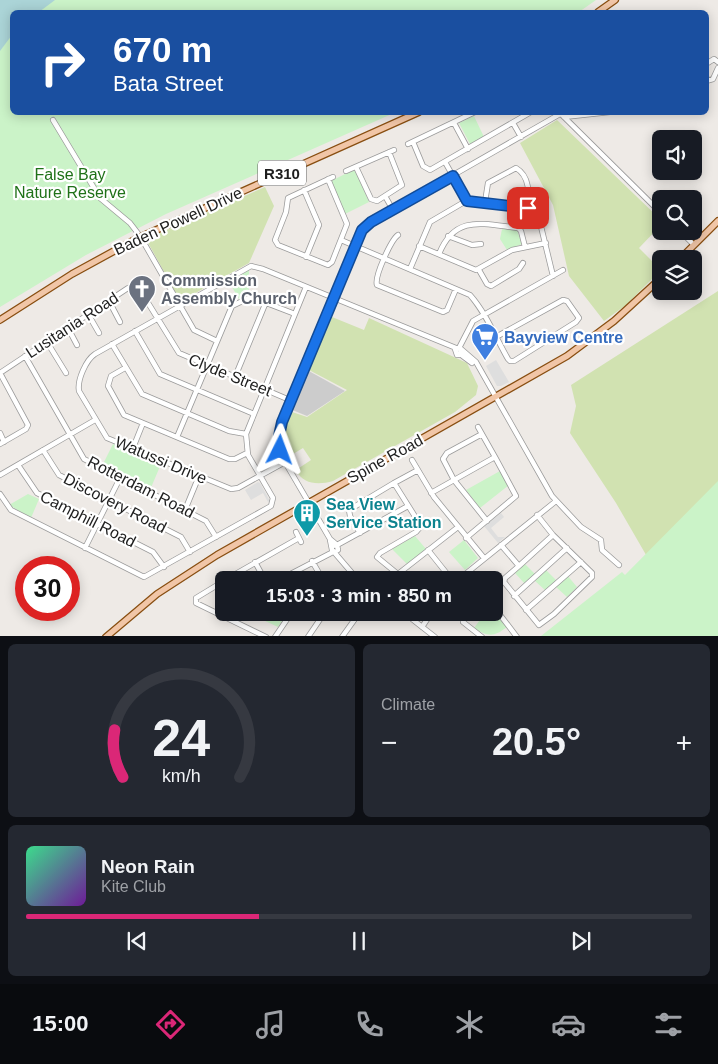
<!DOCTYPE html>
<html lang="en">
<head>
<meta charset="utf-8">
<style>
  :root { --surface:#171b24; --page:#242831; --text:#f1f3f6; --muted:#9ea1a6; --line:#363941; --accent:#db2777 }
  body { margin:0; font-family:Arial,sans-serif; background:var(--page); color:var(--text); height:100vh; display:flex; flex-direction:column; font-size:19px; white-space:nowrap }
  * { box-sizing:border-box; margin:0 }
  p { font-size:16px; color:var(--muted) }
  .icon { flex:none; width:28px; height:28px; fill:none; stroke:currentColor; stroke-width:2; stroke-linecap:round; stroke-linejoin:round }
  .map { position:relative; height:636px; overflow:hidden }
  .sheet { display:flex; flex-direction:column; gap:8px; padding:8px; background:#0d0f14; flex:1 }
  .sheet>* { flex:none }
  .top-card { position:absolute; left:10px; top:10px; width:699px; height:105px; border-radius:8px; box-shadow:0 2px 12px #0003; background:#1a4fa0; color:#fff; overflow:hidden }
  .fabs { position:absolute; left:652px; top:130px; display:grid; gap:10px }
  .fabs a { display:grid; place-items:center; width:50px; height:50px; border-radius:8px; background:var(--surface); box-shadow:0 2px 12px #0003; font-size:25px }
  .speed { position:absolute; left:15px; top:556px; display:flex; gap:10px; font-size:25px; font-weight:700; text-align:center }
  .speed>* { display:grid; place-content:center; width:65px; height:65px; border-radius:50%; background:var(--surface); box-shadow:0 2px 12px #0003; line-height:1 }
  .speed .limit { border:8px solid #d22; background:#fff; color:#111 }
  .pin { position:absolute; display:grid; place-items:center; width:42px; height:42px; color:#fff; margin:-21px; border-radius:10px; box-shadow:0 2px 8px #0006 }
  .me { position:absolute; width:55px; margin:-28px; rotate:3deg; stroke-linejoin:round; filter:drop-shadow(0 0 4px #0008) }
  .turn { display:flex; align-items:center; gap:18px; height:105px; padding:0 20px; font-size:22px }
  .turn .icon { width:65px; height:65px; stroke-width:2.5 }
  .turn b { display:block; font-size:35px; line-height:42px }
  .big { font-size:38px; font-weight:600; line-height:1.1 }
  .sheet .card { flex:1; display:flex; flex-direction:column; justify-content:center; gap:8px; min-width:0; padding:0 18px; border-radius:8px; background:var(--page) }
  .sheet .dial { align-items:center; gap:0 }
  .dial svg { height:130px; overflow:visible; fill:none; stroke:var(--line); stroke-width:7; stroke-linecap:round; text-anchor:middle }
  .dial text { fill:var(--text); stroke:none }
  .song { display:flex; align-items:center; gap:15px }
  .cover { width:60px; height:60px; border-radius:8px; background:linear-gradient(135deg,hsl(150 70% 55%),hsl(280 70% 35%)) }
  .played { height:5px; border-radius:2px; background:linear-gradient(90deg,var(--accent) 35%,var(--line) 35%) }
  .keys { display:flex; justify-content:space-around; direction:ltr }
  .heat { display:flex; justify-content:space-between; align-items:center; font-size:28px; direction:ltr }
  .sheet .tiles { flex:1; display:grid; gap:8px; grid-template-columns:1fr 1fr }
  .card:last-child { grid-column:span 2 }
  .trip { position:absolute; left:215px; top:571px; width:288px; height:50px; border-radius:8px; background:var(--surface); box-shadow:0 2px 12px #0003; font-weight:600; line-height:50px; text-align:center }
  .tabs { display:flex; height:80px; justify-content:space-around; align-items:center; background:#090b0e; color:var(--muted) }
  .tabs .icon { width:35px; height:35px }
  .tabs .on { color:var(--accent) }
  .tabs b { font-size:22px; color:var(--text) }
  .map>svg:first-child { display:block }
</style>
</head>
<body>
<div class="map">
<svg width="718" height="637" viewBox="0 0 718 637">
  <rect width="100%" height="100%" fill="#eeeae6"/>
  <path fill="#ccc" d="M307,370L345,391L307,416L290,409Z"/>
  <path fill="#d1e2b1" d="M557,120L661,220V225L639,248L661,270L626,305L604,321L569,276L553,205L520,143Z
    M265,187L274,206L249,263L183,300L179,299L146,239Z
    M718,291V636L557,637L649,560L616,503L570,433L576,406L571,385Z
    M332,317L364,330L369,318L467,363L478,386L476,395L455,412L333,481C319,485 303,485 296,470L311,460L303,448L288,457C279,442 285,426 292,412L307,417L347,390L309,370Z"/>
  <path fill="#cbf3c8" d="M25,0H596L579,12H12V112L394,113L166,214L86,255L0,307V21Z
    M474,116L484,137L470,144L459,123Z
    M353,170L356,172L369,202L345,214L331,181Z
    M502,229L517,230L522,244L507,250L500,239Z
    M249,270V293L239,299L229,282Z
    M113,444L161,464L150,490L102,466Z
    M500,471L509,485L480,508L466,490Z
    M718,481V636H541L622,572L625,575Z
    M28,494L39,499L31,518L9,505Z
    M415,536L426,549L407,564L392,549Z
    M464,540L478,558L465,570L449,552Z
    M525,564L535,574L525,584L515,573Z
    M546,570L557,581L546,591L535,581Z
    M567,575L577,587L567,597L556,587Z
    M494,611L507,627C494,637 488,637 474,628L485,613Z
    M288,612L278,627L248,613Z"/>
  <path fill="#dedede" d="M496,360L509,382L501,386H497L486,366Z
    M258,482L260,483L270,501L268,502L263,493L251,500L245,490Z
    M501,513L504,517L491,528L498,537H505L498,543L484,526Z"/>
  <path fill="#abd4d7" d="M0,0H55L39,12H12V35L0,51Z"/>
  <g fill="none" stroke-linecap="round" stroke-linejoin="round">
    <defs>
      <path id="minor" d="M706,64L714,59L718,62
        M706,81L713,79L718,68
        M559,112L661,213
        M564,117L610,112
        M53,120L100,198L130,223L140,236L194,330L217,341
        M454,123L468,149
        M513,123L521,137
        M413,142L423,166L430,170L531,112
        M408,144L475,112
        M445,162L467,201
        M356,167L371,199L377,201L402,185L389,152
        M346,171L394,150
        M328,179L347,224L332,262L328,265L278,245L275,240L286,212L288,198L333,177
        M304,190L319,225L306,257
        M385,196L393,210
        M485,202L488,183L516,168C530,176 529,194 528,208
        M680,231L694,245
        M398,235C391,240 374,277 377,285L443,312L447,310L456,289
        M448,236L472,245L481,244
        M341,240L470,295C486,313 496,338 508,359L510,361H514L576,322L579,318L567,301L563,300L496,337
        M419,246L476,270L512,250L546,243
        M439,254C455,214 483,224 518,228L521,231L525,247
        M410,269L430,222L466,201L537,210L553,276
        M479,270L487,284L491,286L519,269L523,263
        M109,301L120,322
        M88,314L99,333
        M68,328L77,345
        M135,331L160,374L254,414
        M47,342L66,373
        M112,344L142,394L229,431L246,434
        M460,348L461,354L457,355L455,349L459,348L473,321L563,270
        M461,349L476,362L552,496L581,527L601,540L602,550L619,565
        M460,354L472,363
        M25,356L84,459L206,521L216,537
        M125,368L111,376L108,386L124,415L229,459H235L247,453
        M0,373L128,288L137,285L179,353L292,401
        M0,373L28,425L26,429L0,444
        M235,377L266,302
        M478,427L495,457
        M0,433L4,442
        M482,434L447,453L443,459L454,480L487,521
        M177,437L232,306L251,297L295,314
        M133,448L143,423
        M43,450L59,475L181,537L190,552
        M412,460L434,497L484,558
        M285,462L238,488L231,489L107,438L79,391C77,380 86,360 95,354L251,266L263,269L456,348
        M18,465L37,493L153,552L164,567
        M0,475L95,420
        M394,483L418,470
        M431,493L495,457L516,496L466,538
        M0,494L11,510L144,577L271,506L273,498L248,455L246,434L306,287
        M185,510L199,476
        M296,532L301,542
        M360,533L350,516L349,510L394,483L421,526L416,532L380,553L377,557L405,580
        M330,540L332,550L335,552L338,550L337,545L332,546
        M336,544L330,539L285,462C279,448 277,437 282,422L361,234L371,222L560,114
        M337,545L408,506
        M501,545L519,566L553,535
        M85,548L120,478
        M428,550L452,580
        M334,552L358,580
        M312,561L323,580
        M255,562L265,580
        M519,566L505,578L504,582L539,625L554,614L592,577V573L553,535L537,515
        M467,573L472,580
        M398,574L458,527
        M225,580L299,538
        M279,580L333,552
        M458,580L556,501
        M224,581L196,598V603L266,637
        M514,596L567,548
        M494,607L517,637
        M526,610L581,562
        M403,612L435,637
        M466,612L463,622L482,637
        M422,627L432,612
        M275,637L292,612
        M308,637L325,612
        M342,637L360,612"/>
      <path id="major" d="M598,12L615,0
        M145,235L419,112
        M680,259L718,221
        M0,320L72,274L136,239
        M106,637L157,594L217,555L567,356L614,321L661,278"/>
    </defs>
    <use href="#minor" stroke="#9b9b9b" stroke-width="6"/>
    <use href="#major" stroke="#884e11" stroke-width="8"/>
    <use href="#minor" stroke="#fff" stroke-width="4.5"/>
    <use href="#major" stroke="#f1c6a7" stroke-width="5.5"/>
    <defs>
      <path id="major-bridge" d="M136,239L145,235"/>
    </defs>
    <use href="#major-bridge" stroke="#884e11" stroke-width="8" stroke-linecap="butt"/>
    <use href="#major-bridge" stroke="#f1c6a7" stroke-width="5.5"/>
  </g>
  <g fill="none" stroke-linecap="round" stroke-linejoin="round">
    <defs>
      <path id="route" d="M280,450L279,436L282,422L362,230L371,222L453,176L467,201L528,208"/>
    </defs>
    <use href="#route" stroke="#114b97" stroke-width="12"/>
    <use href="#route" stroke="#1a73e8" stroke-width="9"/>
  </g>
  <defs>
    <symbol id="church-pin" viewBox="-11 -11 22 30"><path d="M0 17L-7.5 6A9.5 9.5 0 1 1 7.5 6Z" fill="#6b7280" stroke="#fff"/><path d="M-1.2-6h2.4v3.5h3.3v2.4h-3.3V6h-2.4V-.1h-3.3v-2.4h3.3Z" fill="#fff"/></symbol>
    <symbol id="supermarket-pin" viewBox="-11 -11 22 30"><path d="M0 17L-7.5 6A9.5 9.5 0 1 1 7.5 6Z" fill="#3f7fe0" stroke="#fff"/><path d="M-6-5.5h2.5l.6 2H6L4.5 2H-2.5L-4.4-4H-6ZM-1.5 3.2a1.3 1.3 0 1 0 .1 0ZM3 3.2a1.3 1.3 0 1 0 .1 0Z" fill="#fff"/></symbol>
    <symbol id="building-pin" viewBox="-11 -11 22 30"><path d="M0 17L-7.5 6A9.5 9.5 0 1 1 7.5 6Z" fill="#0f9aa8" stroke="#fff"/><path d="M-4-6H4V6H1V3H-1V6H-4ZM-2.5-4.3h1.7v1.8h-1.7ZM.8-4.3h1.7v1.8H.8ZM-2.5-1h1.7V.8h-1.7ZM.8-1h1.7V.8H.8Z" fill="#fff"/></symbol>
  </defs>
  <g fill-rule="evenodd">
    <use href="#church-pin" x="126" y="273" width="32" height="43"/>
    <use href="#supermarket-pin" x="469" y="321" width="32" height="43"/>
    <use href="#building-pin" x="291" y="497" width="32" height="43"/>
  </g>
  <g text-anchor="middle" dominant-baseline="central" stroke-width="4.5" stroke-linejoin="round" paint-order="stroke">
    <rect fill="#fff" stroke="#626262" stroke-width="1" x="258" y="160.5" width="48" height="25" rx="4"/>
    <g font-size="15" font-weight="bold" fill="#1e1e1e">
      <text x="282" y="173">R310</text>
    </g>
    <g font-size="16" fill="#1f7118" stroke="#fff">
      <text x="70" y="174">False Bay<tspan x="70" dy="18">Nature Reserve</tspan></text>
    </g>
    <g font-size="16" fill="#1e1e1e" stroke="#fff">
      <text transform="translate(178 221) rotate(-25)">Baden Powell Drive</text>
      <text transform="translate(72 325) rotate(-33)">Lusitania Road</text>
      <text transform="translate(230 375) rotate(22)">Clyde Street</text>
      <text transform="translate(385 459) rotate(-29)">Spine Road</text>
      <text transform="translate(161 460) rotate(23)">Watussi Drive</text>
      <text transform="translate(141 487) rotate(27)">Rotterdam Road</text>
      <text transform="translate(115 503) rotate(27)">Discovery Road</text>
      <text transform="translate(88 519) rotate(27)">Camphill Road</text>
    </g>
    <g font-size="16" font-weight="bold" fill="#5b616d" stroke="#fff" text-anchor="start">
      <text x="161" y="280">Commission<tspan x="161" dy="18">Assembly Church</tspan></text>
    </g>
    <g font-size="16" font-weight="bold" fill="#366cbe" stroke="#fff" text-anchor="start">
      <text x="504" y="337">Bayview Centre</text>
    </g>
    <g font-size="16" font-weight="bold" fill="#0d838f" stroke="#fff" text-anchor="start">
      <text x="326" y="504">Sea View<tspan x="326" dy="18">Service Station</tspan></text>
    </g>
  </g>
</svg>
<div class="fabs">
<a><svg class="icon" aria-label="sound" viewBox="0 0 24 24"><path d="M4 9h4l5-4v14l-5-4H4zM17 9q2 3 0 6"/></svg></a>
<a><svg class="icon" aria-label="search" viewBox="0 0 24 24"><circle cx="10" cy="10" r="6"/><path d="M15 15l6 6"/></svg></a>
<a><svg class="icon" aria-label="layers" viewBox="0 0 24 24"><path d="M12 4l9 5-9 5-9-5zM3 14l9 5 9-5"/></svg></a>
</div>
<div class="speed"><div class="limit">30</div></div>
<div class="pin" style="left:528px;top:208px;background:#d93025"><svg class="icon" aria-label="arrive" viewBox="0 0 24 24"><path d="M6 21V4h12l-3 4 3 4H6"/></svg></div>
<svg class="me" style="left:280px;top:450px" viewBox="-20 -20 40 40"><path d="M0-17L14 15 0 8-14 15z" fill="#1a73e8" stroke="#fff" stroke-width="4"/></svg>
<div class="trip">15:03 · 3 min · 850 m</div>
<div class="top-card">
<div class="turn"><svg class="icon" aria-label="right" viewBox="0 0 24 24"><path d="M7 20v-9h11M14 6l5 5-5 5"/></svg><div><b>670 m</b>Bata Street</div></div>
</div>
</div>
<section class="sheet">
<div class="tiles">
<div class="card dial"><svg viewBox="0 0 100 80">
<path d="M14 69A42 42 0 1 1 86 69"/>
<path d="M14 69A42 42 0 0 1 9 40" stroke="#db2777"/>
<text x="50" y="56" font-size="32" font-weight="700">24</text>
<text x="50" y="72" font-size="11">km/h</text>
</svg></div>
<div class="card"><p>Climate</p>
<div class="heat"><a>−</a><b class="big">20.5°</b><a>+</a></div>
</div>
<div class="card">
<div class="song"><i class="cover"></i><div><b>Neon Rain</b><p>Kite Club</p></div></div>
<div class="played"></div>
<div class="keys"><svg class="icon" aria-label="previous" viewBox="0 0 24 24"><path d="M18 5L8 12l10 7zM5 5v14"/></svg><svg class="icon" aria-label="pause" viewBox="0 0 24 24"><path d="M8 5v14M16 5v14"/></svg><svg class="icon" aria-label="next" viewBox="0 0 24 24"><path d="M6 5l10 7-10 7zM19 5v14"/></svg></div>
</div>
</div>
</section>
<nav class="tabs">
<b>15:00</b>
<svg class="icon on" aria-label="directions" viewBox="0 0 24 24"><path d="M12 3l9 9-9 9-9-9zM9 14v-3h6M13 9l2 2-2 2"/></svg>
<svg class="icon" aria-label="music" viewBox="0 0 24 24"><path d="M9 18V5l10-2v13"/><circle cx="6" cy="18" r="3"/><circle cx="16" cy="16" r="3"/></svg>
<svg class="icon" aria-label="phone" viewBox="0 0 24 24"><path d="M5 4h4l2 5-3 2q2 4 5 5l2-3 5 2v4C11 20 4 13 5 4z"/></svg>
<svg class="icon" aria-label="climate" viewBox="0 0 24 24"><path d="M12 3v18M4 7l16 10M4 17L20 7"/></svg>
<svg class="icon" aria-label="car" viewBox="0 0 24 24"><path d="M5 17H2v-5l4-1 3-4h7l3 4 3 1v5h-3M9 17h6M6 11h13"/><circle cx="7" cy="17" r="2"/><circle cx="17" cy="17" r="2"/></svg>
<svg class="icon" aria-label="filters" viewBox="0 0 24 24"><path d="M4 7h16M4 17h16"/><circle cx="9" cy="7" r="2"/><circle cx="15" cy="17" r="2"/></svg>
</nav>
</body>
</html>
